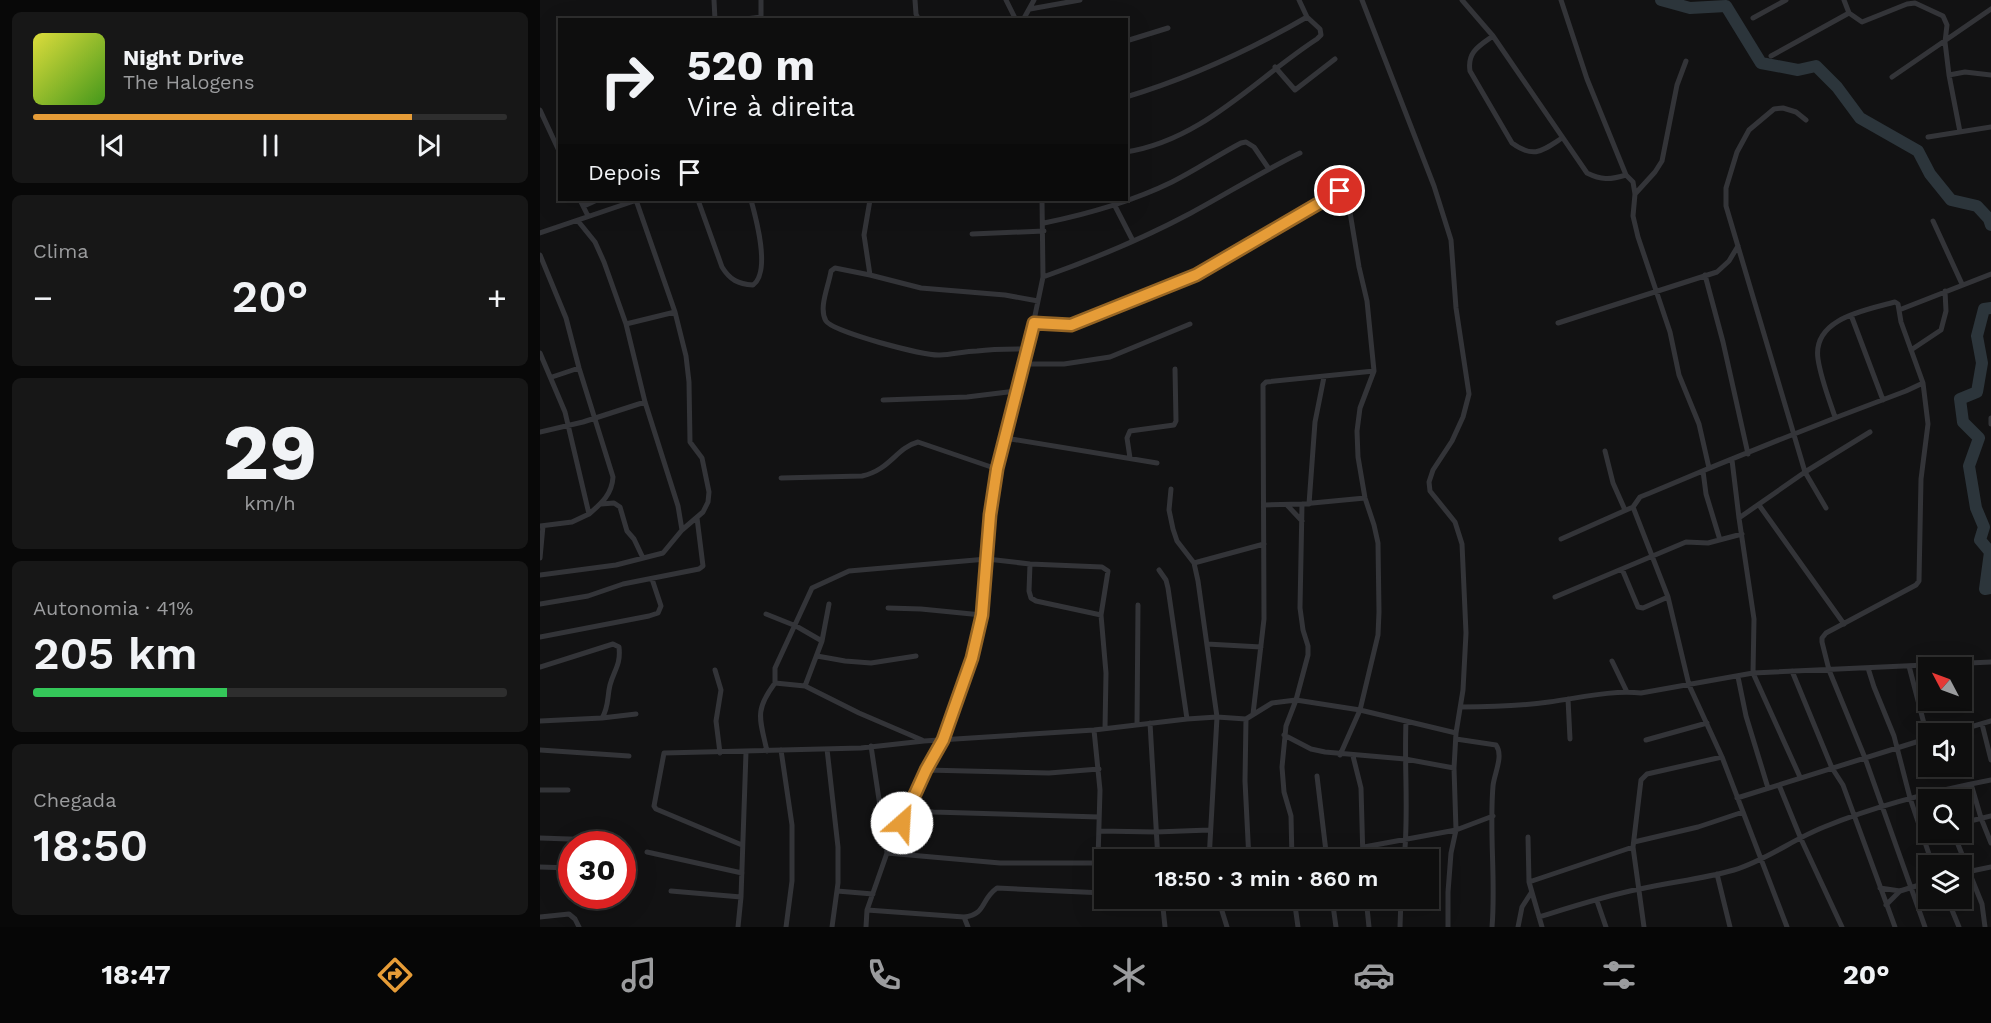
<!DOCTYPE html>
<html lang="pt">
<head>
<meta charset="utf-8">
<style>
  :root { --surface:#0e0e0e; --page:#171717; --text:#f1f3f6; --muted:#9b9c9e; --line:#2e2e2e; --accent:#e69c37 }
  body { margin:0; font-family:"Work Sans",sans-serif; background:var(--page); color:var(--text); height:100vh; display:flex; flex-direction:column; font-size:22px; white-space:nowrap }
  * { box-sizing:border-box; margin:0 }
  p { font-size:20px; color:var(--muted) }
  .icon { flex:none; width:33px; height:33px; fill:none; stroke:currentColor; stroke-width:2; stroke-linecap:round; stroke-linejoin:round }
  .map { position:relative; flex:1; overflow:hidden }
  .panel { display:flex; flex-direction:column; gap:12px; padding:12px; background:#080808; width:540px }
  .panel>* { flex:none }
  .banner { position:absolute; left:18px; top:18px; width:570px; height:183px; border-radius:0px; box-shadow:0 6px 24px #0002,0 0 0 2px var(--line); background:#0e0e0e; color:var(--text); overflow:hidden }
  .needle { width:39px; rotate:311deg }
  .tools { position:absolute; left:1378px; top:657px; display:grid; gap:12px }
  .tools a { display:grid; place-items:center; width:54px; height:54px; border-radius:0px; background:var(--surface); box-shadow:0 6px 24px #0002,0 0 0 2px var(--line); font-size:30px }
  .speed { position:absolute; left:18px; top:831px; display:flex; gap:12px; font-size:30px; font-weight:700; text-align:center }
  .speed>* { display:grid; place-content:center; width:78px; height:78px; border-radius:50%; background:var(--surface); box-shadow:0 6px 24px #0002,0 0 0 2px var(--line); line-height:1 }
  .speed .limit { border:9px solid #d22; background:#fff; color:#111 }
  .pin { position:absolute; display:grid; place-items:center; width:51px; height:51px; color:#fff; margin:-26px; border:3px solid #fff; border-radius:50%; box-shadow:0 2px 6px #0007 }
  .me { position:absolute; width:66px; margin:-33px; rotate:26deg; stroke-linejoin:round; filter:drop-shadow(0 0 4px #0008) }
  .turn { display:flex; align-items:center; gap:21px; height:126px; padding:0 30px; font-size:27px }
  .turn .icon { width:78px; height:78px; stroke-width:2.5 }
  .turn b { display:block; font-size:42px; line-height:51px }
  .then { display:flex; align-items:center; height:57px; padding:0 30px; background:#0003; gap:12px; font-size:22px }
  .big { font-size:45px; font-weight:600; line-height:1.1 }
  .panel .widget { flex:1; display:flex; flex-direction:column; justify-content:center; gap:9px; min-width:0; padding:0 21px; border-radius:9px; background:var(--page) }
  .panel .dial { align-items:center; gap:0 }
  .dial b { font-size:78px; line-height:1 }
  .song { display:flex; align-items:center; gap:18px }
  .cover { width:72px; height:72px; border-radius:9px; background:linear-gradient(135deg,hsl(60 70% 55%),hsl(100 70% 35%)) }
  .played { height:6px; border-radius:3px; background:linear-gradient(90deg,var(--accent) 80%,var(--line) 80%) }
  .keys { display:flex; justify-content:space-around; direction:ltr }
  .heat { display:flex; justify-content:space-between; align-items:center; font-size:33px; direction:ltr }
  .charge { height:9px; border-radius:4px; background:linear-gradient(90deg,#34c759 41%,var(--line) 0) }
  .trip { position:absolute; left:554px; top:849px; width:345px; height:60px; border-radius:0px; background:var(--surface); box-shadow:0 6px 24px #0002,0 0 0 2px var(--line); font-weight:600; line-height:60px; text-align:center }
  .menu { display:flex; height:96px; justify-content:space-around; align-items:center; background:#060606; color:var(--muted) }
  .menu .icon { width:42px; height:42px }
  .menu .selected { color:var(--accent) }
  .menu b { font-size:27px; color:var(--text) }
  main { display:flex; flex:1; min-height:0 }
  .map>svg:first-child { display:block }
</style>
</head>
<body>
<main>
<section class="panel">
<div class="widget">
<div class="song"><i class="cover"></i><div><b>Night Drive</b><p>The Halogens</p></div></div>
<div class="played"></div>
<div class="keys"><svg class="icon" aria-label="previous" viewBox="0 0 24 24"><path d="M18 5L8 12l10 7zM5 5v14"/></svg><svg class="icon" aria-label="pause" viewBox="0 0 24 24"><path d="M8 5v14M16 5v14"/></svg><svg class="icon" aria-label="next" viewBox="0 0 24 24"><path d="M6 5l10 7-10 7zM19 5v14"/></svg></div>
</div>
<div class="widget"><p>Clima</p>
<div class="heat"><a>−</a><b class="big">20°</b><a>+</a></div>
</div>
<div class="widget dial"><b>29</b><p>km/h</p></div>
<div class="widget"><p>Autonomia · 41%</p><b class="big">205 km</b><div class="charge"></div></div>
<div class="widget"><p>Chegada</p><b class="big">18:50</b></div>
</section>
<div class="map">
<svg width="1451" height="927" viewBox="0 0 1451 927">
  <rect width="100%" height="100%" fill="#121213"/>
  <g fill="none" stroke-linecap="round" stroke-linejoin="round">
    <path stroke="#2c353b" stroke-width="12" d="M1121,0L1150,8L1186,6L1221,63L1258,70L1276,66L1297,87L1320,118L1378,151L1390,174L1411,200L1437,206L1449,219L1451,225
      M1451,308L1444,309L1437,336L1442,363L1437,392L1420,399L1423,422L1439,438L1429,466L1436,508L1444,527L1440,540L1450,552L1445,589L1451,588"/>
    <path stroke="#333438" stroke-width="5" d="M174,0L175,20
      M375,0L376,14L379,20
      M466,0L476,20
      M822,0L894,186L911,240L916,308L929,394L923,417L912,441L893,470L889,482L890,491L915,522L922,544L926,633L923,690L916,733L914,768L916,830L911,853L908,892V927
      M922,0L953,36L1047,173C1061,180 1070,180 1086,175
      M1021,0L1047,79L1086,175L1093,182L1095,194L1093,216L1098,237L1130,332L1139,375L1159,424L1169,468
      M1304,0L1309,13L1322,22L1367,4L1375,3L1403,16L1407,25L1405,42L1409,75L1420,132
      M490,9L540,0
      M1213,18L1246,0
      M198,20L221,17V0
      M483,20L494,0
      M953,36C939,46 927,52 930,71L972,143C994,159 1002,151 1022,138
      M586,41L628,28
      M1231,56L1309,13
      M735,67L755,90L795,59
      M1409,75L1425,72L1451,75
      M1352,77L1451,9
      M586,97C649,78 710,50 767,17
      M0,110L20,153
      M1388,137L1451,127
      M586,152C663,140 715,79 777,39L781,35L780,29L767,17L759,0
      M1095,194L1115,172L1122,161L1137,85L1146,61
      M40,200L48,216
      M158,200L182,267C190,280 198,284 213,285C231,272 216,218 211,200
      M44,206L57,200
      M575,206L593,241
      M38,221L55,242L64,262L86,324L105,402L138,506L142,530
      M1393,221L1422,284
      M504,223C548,214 591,202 632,182C656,170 678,155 701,143L706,142L714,147L729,169
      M0,233L97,200
      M432,234L504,231
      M0,255L26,318L39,368L73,477C72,494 62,503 49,514
      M330,275L324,235L330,200
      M1165,275L1183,342L1208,454
      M503,277C554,259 604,238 651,213C688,193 723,171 760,153
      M1311,315L1343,400
      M494,323L531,325L656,275L800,191H804L807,194L819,267L827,301L834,371L820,408L817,431L818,457L825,498L834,525L838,543L839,612L838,635L820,710L800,755
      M1018,323L1177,272L1189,261L1198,246
      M86,324L135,312L96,200
      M488,349C471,349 454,349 437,351C424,351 412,355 400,355C384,356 293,332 286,321C278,308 289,285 291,271L295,268L330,275L381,288L465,295L498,301
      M1371,350L1401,330L1406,311L1405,291
      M0,353L25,412L49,514L32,522L0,526
      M483,364H524L570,357L650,324
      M12,377L39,368
      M1383,383L1388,424L1381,479L1379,581L1376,585L1286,633L1282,638V642L1289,670L1325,758L1385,927
      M343,400L427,397L476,391
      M1295,417C1289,399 1281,379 1278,359C1272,318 1327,310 1355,302L1358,304L1359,310
      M1451,418V424
      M0,432L43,422L105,402
      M465,438L617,463
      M1065,451L1073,483L1085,510
      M590,458L587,438L590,431L634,425L636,421L635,369
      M1192,460L1199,518L1214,619L1213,673L1260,777
      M1163,471L1166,494L1180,540
      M241,478L322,476C350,470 356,448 378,442L457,469
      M631,489L629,510L633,529L637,541L654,563L658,581L677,717L669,860
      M61,504L74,503L80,507L87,531L94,539L103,558
      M769,504L775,422L784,377
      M724,505L762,504L825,498
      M747,505L762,521
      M1219,505L1304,624
      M1093,507L1128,597L1149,685L1182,757L1247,927
      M1286,508L1265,472L1330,432
      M1199,518L1265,472L1186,206V188L1197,152L1209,130L1234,109L1243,108L1256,112L1266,120
      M1021,539L1093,507L1100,497L1110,493C1195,457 1280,423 1366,391L1383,383L1361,322L1359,310L1451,274
      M0,558L3,526
      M654,563L724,544
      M490,564L489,591L491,598L496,601L561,615
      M1082,569L1098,607L1103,608L1128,597
      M619,570L626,580L628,588L647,719
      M0,575L76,565L123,553L142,530L163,512L168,502L169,492L162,458L150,442L149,382L146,356L135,312
      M1015,597L1146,542L1168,543L1202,534
      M0,604L48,596L83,584L159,569L163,566L157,518
      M348,608L381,609L442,615
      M226,614L256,626L282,641L265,686
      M0,637L109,616L118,613L121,606L112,579
      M282,641L289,604
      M667,644L721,647
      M277,656L305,661L331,663L376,656
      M1072,661L1087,692
      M1369,666L1388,739
      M0,667L73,644L79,647C81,665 74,670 70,685C67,697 69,707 62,718L0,721
      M1328,668L1334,687L1354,736L1370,798L1393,866
      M175,670L181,690L176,721L180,753
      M1252,671L1292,768L1303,785L1355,927
      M1198,677L1206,716L1228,788
      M235,683V668L272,588L309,571L447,559L490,564L562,567L568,571L561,615L566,673L565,728
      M1028,699L1030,739
      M921,707C951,707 980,706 1009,702C1040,698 1070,690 1101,693L1213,673L1451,662
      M713,714L724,619L723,385L726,382L834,371
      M62,718L96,714
      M706,719L705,781L709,860
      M610,723L618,860
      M1442,724L1451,760
      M597,725L598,605
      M554,730L560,790L557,894
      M1407,734L1451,721
      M744,735L771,749L785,752L865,759L914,768
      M916,739L956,745C964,756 954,774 953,786C949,833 956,880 952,927
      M1106,740L1167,723
      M331,746L347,853L460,863H557
      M287,749L298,847V883L292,927
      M0,750L89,756
      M241,750L252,825V881L246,927
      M227,751C220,719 214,711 235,683L265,686L319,713L382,740
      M813,756L821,788L823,860
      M386,770L509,773L559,769
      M777,776L787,860
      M1431,784L1441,818L1451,843
      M1239,785L1261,839L1302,927
      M0,790H28
      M1197,798L1389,738
      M369,808L393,812L559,817
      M1422,823L1451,816
      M559,831L616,832L669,830
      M1413,832L1442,904L1445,927
      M988,837L989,882
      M0,838L58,840
      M1094,842L1158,827L1203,812
      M202,845L116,809L114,806L124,753L321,748L384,741L554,730L647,719L677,717L706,719L732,703L756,700L820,710L916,733
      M824,847L916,830L953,816
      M107,852L202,873
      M752,860L751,816L744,792L742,767L746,726L756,700L768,655V646L763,630L760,608L762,504
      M864,860C869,814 864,768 866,722
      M0,867L32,868
      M1422,873L1451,867
      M1177,874L1190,927
      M1340,888L1360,891L1389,882
      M131,891L201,897
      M297,891L333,894
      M622,898L625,927
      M678,898L687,927
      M754,898L758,927
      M792,898L796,927
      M826,898L829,927
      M1407,898L1419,927
      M1057,901L1066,927
      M1346,905L1360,891
      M327,910L424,917
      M0,917L29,914L35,919L39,927
      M999,917C1031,907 1068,895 1100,889C1131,882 1163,879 1194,870C1227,860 1253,839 1284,827C1338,805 1394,791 1451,780
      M198,927L201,897L206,752
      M326,927L327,910L347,853L386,770L403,740L431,658L442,615L450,515L457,469L488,349L503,277L502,200
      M428,927L424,917C447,914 440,900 457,888L564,893
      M860,927L861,898
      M978,927L982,907L991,893
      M1002,927L989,882L1093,847
      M1104,927L1093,847L1101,780L1107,774L1182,757"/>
  </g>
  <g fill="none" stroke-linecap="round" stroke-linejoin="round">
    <defs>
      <path id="route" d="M362,823L386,770L403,740L432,658L442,615L450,515L457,469L494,323L531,325L656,275L800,191"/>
    </defs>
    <use href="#route" stroke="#966524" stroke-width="15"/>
    <use href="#route" stroke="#e69c37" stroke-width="10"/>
  </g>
</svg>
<div class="tools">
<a><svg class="needle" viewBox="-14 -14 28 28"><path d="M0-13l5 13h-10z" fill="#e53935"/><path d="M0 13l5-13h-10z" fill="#9b9c9e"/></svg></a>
<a><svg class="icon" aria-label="sound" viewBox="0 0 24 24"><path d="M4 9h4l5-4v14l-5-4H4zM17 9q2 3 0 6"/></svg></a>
<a><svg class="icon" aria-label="search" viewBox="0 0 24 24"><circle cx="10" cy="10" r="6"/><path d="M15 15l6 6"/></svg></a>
<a><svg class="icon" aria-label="layers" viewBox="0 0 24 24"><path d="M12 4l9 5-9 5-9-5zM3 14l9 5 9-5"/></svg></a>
</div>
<div class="speed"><div class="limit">30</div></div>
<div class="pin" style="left:800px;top:191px;background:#d93025"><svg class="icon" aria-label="arrive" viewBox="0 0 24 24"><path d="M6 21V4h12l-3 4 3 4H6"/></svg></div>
<svg class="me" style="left:362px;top:823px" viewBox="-20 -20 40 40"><circle r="19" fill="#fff"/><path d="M0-13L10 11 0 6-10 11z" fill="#e69c37"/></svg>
<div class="trip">18:50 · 3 min · 860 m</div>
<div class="banner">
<div class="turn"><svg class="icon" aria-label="right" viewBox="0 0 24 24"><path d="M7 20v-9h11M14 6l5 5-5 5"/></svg><div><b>520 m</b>Vire à direita</div></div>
<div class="then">Depois<svg class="icon" aria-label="arrive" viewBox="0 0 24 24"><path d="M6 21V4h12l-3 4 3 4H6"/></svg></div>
</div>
</div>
</main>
<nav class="menu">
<b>18:47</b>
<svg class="icon selected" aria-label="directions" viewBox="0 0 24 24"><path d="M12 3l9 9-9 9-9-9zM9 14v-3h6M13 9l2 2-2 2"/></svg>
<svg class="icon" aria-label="music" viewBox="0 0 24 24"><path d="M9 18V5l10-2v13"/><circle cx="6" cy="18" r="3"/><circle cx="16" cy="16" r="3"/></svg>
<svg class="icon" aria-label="phone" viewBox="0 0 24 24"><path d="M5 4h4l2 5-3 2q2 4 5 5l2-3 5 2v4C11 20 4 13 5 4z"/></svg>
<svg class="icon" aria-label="climate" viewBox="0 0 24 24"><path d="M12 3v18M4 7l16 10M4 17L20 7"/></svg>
<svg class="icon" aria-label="car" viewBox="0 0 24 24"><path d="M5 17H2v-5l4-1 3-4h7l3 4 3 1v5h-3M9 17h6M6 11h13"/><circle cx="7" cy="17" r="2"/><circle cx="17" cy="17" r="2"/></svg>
<svg class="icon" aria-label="filters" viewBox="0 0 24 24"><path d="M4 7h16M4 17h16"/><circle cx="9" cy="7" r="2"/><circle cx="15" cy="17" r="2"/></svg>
<b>20°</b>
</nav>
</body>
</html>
